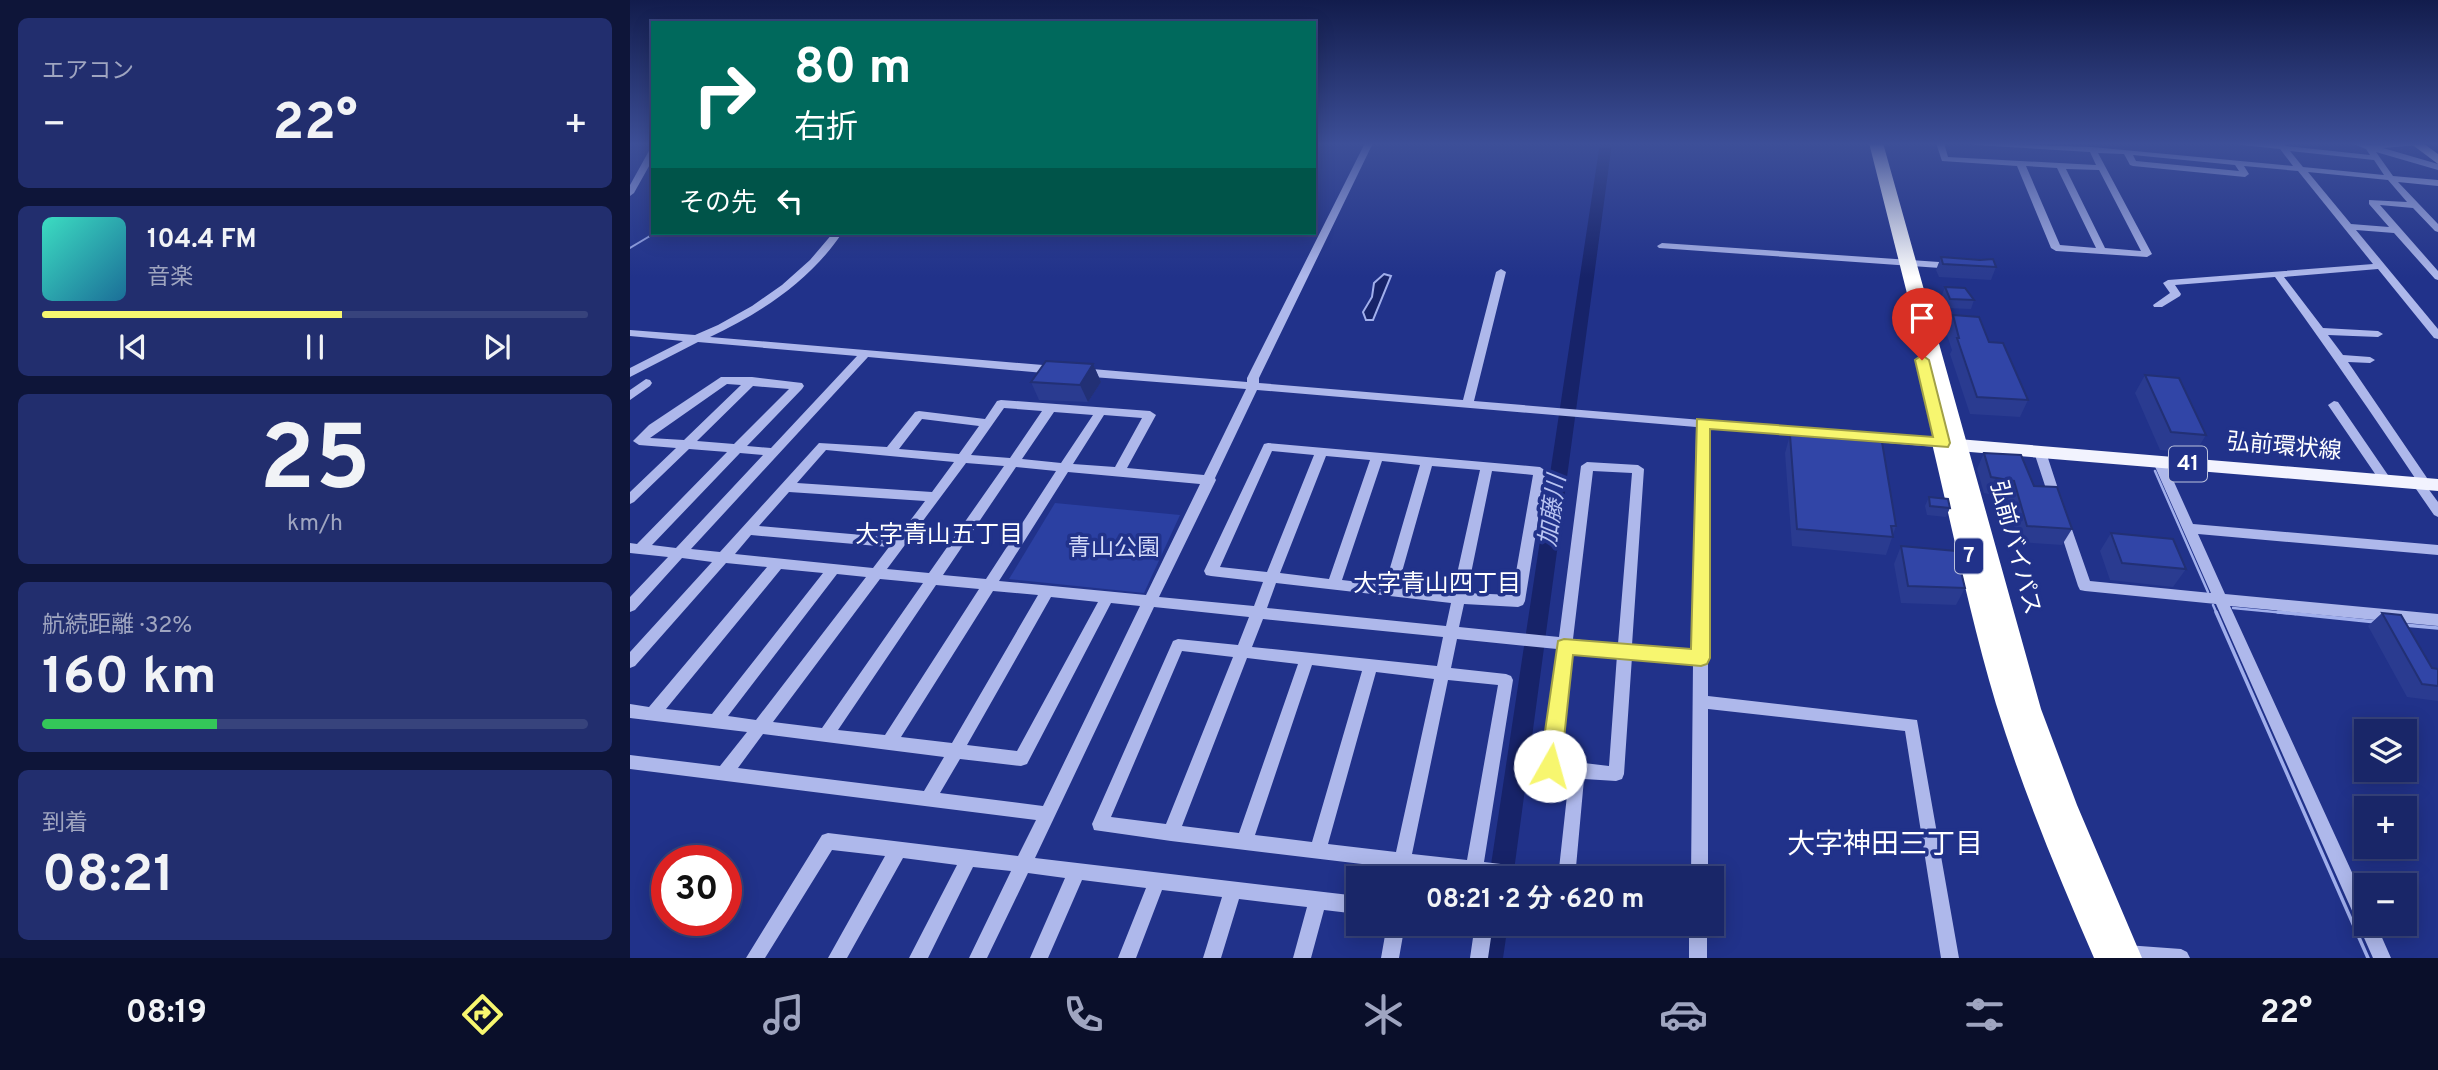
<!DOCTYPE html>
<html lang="ja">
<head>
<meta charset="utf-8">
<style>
  :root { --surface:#192668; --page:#222e6e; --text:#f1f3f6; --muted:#9fa5c0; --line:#37437c; --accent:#f7f66f }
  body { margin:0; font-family:Overpass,"Noto Sans JP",sans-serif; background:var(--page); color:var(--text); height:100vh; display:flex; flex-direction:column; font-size:26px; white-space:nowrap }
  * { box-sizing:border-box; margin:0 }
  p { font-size:23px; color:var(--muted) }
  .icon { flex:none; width:38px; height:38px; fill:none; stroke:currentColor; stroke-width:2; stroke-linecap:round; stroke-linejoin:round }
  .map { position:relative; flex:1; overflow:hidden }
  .drawer { display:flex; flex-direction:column; gap:18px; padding:18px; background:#0e1539; width:630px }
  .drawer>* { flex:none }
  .guide { position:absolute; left:21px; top:21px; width:665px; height:214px; border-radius:0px; box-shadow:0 4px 18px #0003,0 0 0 2px var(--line); background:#00695c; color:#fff; overflow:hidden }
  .buttons { position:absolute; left:1724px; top:719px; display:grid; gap:14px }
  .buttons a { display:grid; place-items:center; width:63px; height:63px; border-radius:0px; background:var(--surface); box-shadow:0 4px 18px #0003,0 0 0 2px var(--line); font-size:35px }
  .speed { position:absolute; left:21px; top:845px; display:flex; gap:14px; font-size:35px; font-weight:700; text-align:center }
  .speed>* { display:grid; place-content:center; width:91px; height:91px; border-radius:50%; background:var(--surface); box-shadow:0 4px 18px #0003,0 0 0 2px var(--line); line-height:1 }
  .speed .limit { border:10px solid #d22; background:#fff; color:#111 }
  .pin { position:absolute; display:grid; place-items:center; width:60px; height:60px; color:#fff; margin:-72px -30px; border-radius:50% 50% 50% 0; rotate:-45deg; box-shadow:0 0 7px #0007 }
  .pin .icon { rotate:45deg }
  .me { position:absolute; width:77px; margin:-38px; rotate:7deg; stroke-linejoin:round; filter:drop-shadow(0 0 5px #0008) }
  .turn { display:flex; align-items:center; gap:24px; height:147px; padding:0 28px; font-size:32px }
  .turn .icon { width:91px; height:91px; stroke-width:2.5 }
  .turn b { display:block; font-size:49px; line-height:60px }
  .then { display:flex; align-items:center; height:66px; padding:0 28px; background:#0003; gap:14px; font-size:26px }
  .big { font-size:52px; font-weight:700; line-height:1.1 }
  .drawer .tile { flex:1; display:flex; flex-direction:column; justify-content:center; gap:10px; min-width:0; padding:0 24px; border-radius:10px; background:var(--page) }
  .drawer .dial { align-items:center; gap:0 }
  .dial b { font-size:91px; line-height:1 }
  .song { display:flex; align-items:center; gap:21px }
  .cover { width:84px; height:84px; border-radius:10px; background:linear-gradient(135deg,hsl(170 70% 55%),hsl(200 70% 35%)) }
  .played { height:7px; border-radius:4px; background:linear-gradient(90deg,var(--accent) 55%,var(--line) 55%) }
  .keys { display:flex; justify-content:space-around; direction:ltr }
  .heat { display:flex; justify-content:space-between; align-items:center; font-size:38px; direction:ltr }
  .charge { height:10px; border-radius:5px; background:linear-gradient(90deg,#34c759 32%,var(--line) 0) }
  .trip { position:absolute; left:716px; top:866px; width:378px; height:70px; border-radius:0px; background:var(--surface); box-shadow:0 4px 18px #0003,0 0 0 2px var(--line); font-weight:700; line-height:70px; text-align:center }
  .tabs { display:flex; height:112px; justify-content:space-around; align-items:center; background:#0a0f2a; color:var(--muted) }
  .tabs .icon { width:49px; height:49px }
  .tabs .selected { color:var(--accent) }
  .tabs b { font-size:32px; color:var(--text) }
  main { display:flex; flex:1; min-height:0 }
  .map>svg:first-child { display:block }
</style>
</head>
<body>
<main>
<section class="drawer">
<div class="tile"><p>エアコン</p>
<div class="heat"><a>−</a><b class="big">22°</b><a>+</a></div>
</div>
<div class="tile">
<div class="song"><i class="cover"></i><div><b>104.4 FM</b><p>音楽</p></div></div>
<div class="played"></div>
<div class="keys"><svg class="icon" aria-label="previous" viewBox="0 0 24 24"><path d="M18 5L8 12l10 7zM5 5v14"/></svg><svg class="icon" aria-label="pause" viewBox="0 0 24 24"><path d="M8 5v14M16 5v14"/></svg><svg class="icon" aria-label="next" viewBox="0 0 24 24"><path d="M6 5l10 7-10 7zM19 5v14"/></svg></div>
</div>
<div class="tile dial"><b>25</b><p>km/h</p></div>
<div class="tile"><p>航続距離 · 32%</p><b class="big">160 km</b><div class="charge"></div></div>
<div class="tile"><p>到着</p><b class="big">08:21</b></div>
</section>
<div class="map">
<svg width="1808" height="958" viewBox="0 0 1808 958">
  <rect width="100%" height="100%" fill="#21328a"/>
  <path fill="#2b40a2" d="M425,503L550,515L514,593L379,579Z"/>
  <path fill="#172369" stroke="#a1afec" stroke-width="2" d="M754,274L761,276L743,320H736L733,312L742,297L744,283Z"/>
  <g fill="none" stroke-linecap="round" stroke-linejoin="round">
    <path stroke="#a1afec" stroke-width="2" d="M0,248L25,233"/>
    <path stroke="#a1afec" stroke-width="2.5" d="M1525,471L1578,592
      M1583,605L1587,614
      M1603,608L1666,614"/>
    <path stroke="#a1afec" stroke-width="3.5" d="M1586,612L1738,958
      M1648,612L1746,622
      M1774,625L1808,628"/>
    <path fill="#172369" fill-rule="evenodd" d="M970,143H982L883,878H859Z
      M852,924H878L873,958H847Z"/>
    <path fill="#aeb8eb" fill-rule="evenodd" d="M735,143H743L629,378V383L833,400L866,272L871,269L876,272L844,401L1322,441L1324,444L1322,447L1318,448L1078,428V696L1287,720L1329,958H1311L1275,731L1078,709V878H1061L1063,663L1002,657L994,774L992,779L986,781L954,779L945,878H928L939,777L914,771L912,766L927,649L827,639L821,668L876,674L881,676L883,680L854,862L914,869L920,872L922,878H849L541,841L464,830L462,824L543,641L548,639L608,645L619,617L524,607L405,858L728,896V914L694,910L681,958H663L677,907L609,899L591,958H573L592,897L532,890L506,958H488L516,888L452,880L418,958H400L435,878L398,873L357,958H339L381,871L343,867L298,958H279L327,865L273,858L217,958H198L255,856L202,850L135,958H116L192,835L198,833L388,856L406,820L0,769V755L90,766L117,732L0,718V704L19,707L137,567L96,563L5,666L0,668V652L82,562L52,558L5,610L0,612V597L38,557L0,553V543L7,544L97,452L59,449L4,502L0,504V492L46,448L9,445L3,441L19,425L91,377H122L172,383L174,386L172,389L117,446L141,448L227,356L68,342L0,377V368L53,341L0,336V330L65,335L88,325L122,306L152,285L180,260L203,233H212C181,280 131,313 80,337L425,366L430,370L425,374L238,357L61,549L90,552L189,443L257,447L285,412L289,411L355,419L367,401L371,400L520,411L526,415L497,468L574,475L616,389L450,376L445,372L450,368L617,382V378ZM97,384L111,385L54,440L20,438ZM123,386L159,389L104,444L67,441ZM627,390L1066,427L1063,651L1002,645L1014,469L1008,465L957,462L951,466L929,637L829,627L834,604L888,607L893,605L895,601L916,471L910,467L638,443L634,444L574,571L576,575L581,576L633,582L624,606L529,597L586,480L585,478ZM374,408L412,411L380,458L341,455ZM424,412L463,415L431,463L392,459ZM474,415L512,418L485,467L443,464ZM292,419L349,426L329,454L269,449ZM196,450L324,462L302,492L167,483ZM642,451L684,455L637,572L590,567ZM110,453L133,455L46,548L22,545ZM696,456L740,460L699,579L650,573ZM752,461L790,465L755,585L712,580ZM336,463L374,466L299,573L257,569ZM802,466L850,470L823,592L768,586ZM386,467L426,471L356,579L313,575ZM862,471L903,475L882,595L837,593ZM963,471L1002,473L988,644L943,639ZM438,472L570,484L516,595L369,581ZM159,492L295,501L267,538L129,526ZM121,535L259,547L243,568L105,554ZM151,569L193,573L82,714L36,709ZM207,574L236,577L126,720L98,716ZM250,579L293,583L192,728L143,722ZM646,583L821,603L816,626L637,608ZM306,585L349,589L255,735L208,730ZM363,591L408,595L322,743L271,737ZM421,597L468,602L387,751L337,745ZM481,603L510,606L413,806L310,793L330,759L391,766L397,764ZM633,619L813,637L807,666L622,647ZM552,651L603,657L536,824L481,817ZM941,651L987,655L979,766L929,760ZM617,658L668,664L609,833L552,826ZM682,665L732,671L682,842L625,835ZM746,672L804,679L766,852L698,844ZM818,680L868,685L837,860L782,854ZM133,734L314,757L294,791L108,768Z
      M1306,143H1314L1318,157L1466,165L1460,152L1346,145L1342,143L1462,147L1663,166L1650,149L1612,145L1608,143H1653L1656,146L1740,155L1736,149L1721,143L1739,145L1791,143L1787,145L1753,148L1808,164V170L1746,152L1763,176L1808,180V186L1768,182L1808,224V232L1805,231L1783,208L1750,205L1808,271V280L1805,279L1764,233L1726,230L1808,329V339L1804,338L1748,269L1654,277L1693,328L1748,331L1753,334L1748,337L1698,335L1713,355L1740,357L1745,360L1740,363L1718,362L1795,475L1797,478L1794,483L1808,502V517L1804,515L1784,486L1782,483L1785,478C1739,409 1693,343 1645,277L1545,285L1551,294L1550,296L1532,307H1524L1523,305L1540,293L1533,283L1538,280L1743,264L1668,171L1614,166L1619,174L1615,177L1503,166L1500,165L1494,154L1468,153L1522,254L1517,257L1426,251L1421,248L1387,166L1312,161ZM1660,151L1744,160L1754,175L1673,167ZM1503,155L1605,165L1609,171L1506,161ZM1396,166L1427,168L1466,248L1430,245ZM1436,169L1469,170L1511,251L1475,248ZM1678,172L1758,180L1777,202L1739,200V204L1759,227L1721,224Z
      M20,149H23V159L4,193L0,196V185Z
      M1032,243L1324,263L1329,266L1324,269L1029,248L1027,246Z
      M16,379L20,380L22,383L20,386L0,400V390Z
      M1704,401L1708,402L1760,478L1762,481L1760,484H1752L1698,405Z
      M1410,448L1416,452L1432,501L1430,504H1422L1420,501L1404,452Z
      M1529,458L1535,462L1563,524L1808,545V555L1568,534L1595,594L1808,614V626L1600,606L1736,903V924H1746L1761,958H1743L1586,604L1455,591L1450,590L1448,586L1427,521L1428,518H1438L1439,521L1460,581L1581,593L1523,462Z
      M757,924H775L769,958H751Z
      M845,924H863L858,958H840Z
      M1059,924H1077V958H1059Z
      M1496,945L1551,949L1557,952L1560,958H1489L1487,954L1490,948Z"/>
    <path fill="#f2f3fe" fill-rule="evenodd" d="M1780,143H1793L1808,154V164Z
      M1328,439L1808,479V491L1328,451L1320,445Z"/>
    <path fill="#fff" fill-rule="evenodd" d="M1239,143H1253L1411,709L1447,805L1512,958H1464C1428,875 1393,791 1366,704C1340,617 1322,527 1301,439L1304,434L1312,432Z"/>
  </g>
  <path fill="#2a3b90" d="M1311,257L1366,267L1361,280L1309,277L1306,270Z
    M1315,287L1344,300L1341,309L1316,308L1312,295Z
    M1323,315L1359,342L1398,400L1390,417L1340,414L1320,354L1322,350L1316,332Z
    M463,364L471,382L458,402L409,400L401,382Z
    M1515,375L1576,435L1565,453L1530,450L1505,393Z
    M1160,435L1266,526L1256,555L1162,546L1155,453Z
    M1354,453L1404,486L1442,529L1432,545L1389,542L1376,498L1354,493L1347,469Z
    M1299,497L1320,508L1316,517L1297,515L1295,506Z
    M1481,533L1556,569L1543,587L1480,580L1470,551Z
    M1271,546L1335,588L1326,605L1271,603L1264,564Z
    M1752,613L1802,668L1808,669V701L1777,697L1738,626Z"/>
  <path fill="#223075" d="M463,364L471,382L458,402L450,385Z"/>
  <path fill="#3145a7" stroke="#223075" stroke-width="2" d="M1311,257L1350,260L1363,259L1366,267L1313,264Z
    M1315,287L1335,288L1344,300L1320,299Z
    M1323,315L1349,317L1359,342L1373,343L1398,400L1347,397L1327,338H1329Z
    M416,361L463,364L450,385L401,382Z
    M1515,375L1549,378L1576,435L1541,432Z
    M1160,435L1252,442L1266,526H1261L1263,537L1167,529Z
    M1354,453L1391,455L1404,486L1427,487L1442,529L1397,526L1384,481L1361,477Z
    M1299,497L1318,499L1320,508L1300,506Z
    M1481,533L1543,539L1556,569L1492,563Z
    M1271,546L1326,551L1335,588L1278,586Z
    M1752,613L1771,615L1802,668L1808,669V686L1792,684Z"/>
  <linearGradient id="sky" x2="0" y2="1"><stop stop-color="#121c4c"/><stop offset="0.52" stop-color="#3d4f98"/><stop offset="1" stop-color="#3d4f98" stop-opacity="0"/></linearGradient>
  <rect width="1808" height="277" fill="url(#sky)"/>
  <path fill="#f7f66f" stroke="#a1a048" stroke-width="2" d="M1292,355L1299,360L1320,443L1318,447L1080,429V658L1077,664L1071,666L943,655L931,766L928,772L920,775L913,772L910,766L928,641L934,639L1061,649L1067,419L1303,437L1285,360Z"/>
  <g text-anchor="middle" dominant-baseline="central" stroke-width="7" stroke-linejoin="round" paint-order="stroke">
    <g fill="#21328a" stroke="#bcc2dc" stroke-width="2">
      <rect x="1539" y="446.5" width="38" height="35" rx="5"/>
      <rect x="1325" y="538.5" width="28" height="35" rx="5"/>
    </g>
    <g font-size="21" font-weight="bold" fill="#fff">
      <text x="1558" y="464">41</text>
      <text x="1339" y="556">7</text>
    </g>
    <g font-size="23" fill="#fff" stroke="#21328a">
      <text transform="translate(1654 448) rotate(5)">弘前環状線</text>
      <text transform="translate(1384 548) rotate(75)">弘前バイパス</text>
    </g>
    <g font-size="23" fill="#d2d9f8" stroke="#21328a">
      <text x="484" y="549">青山公園</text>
    </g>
    <g font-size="24" font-style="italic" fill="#b9c4f2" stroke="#21328a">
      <text transform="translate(924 511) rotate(-82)">加藤川</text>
    </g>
    <g font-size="24" fill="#fff" stroke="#21328a">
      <text x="309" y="536">大字青山五丁目</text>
      <text x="807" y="585">大字青山四丁目</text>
    </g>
    <g font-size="28" fill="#fff" stroke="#21328a">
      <text x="1255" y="846">大字神田三丁目</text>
    </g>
  </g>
</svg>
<div class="buttons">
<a><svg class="icon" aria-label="layers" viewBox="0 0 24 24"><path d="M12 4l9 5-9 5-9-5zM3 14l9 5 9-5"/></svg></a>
<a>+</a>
<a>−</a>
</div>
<div class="speed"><div class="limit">30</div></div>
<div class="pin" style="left:1292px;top:360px;background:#d93025"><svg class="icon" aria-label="arrive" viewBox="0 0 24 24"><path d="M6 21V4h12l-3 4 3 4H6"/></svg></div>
<svg class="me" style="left:920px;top:766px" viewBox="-20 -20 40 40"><circle r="19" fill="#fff"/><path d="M0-13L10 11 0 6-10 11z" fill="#f7f66f"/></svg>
<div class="trip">08:21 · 2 分 · 620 m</div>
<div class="guide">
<div class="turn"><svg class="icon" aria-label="right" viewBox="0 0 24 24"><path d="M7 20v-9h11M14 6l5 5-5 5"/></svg><div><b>80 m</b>右折</div></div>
<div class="then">その先<svg class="icon" aria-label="left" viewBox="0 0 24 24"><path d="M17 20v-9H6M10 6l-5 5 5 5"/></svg></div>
</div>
</div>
</main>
<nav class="tabs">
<b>08:19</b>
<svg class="icon selected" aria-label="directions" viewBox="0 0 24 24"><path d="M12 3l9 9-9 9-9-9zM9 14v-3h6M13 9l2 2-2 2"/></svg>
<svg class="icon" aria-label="music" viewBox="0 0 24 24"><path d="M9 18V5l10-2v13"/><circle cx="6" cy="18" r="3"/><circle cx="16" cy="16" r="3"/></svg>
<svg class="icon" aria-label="phone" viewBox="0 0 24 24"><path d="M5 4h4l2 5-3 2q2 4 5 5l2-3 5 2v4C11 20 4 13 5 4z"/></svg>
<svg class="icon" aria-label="climate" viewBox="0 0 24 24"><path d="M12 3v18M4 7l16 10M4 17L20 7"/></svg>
<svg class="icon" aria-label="car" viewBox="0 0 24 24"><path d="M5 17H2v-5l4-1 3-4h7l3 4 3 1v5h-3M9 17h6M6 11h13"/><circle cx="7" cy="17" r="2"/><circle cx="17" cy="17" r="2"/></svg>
<svg class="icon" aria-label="filters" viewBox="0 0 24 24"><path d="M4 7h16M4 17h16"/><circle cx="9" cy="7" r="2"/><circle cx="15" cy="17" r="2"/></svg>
<b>22°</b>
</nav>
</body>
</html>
